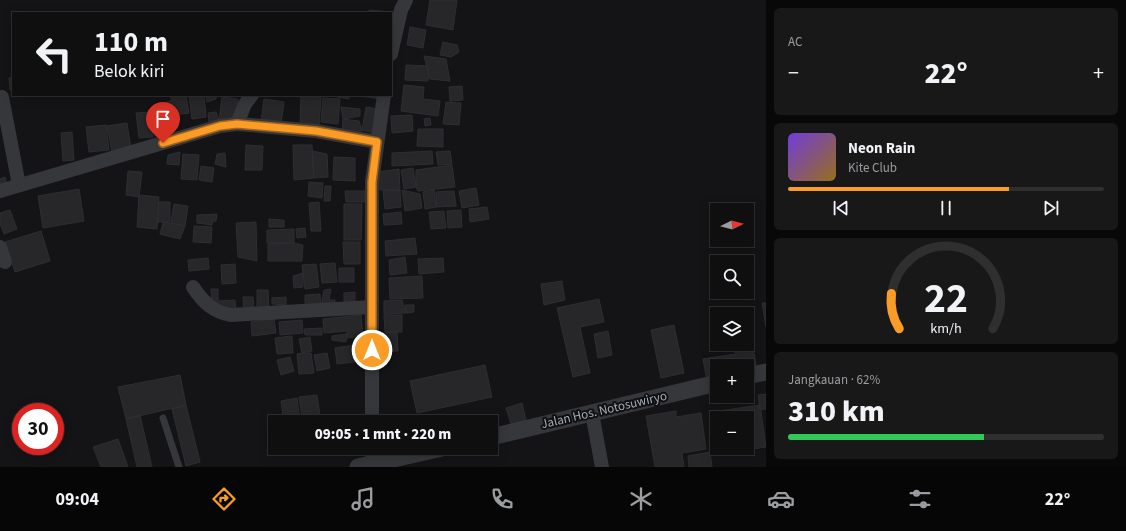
<!DOCTYPE html>
<html lang="id">
<head>
<meta charset="utf-8">
<style>
  :root { --surface:#0f0f10; --page:#181819; --text:#f1f3f6; --muted:#9b9c9f; --line:#2f2f30; --accent:#fb9c27 }
  body { margin:0; font-family:"Source Sans 3",sans-serif; background:var(--page); color:var(--text); height:100vh; display:flex; flex-direction:column; font-size:15px; white-space:nowrap }
  * { box-sizing:border-box; margin:0 }
  p { font-size:13px; color:var(--muted) }
  .icon { flex:none; width:22px; height:22px; fill:none; stroke:currentColor; stroke-width:2; stroke-linecap:round; stroke-linejoin:round }
  .map { position:relative; flex:1; overflow:hidden }
  .drawer { display:flex; flex-direction:column; gap:8px; padding:8px; background:#080809; width:360px }
  .drawer>* { flex:none }
  .guide { position:absolute; left:12px; top:12px; width:380px; height:84px; border-radius:0px; box-shadow:0 2px 10px #0003,0 0 0 1px var(--line); background:#0f0f10; color:var(--text); overflow:hidden }
  .needle { width:26px; rotate:84deg }
  .fabs { position:absolute; left:710px; top:203px; display:grid; gap:8px }
  .fabs a { display:grid; place-items:center; width:44px; height:44px; border-radius:0px; background:var(--surface); box-shadow:0 2px 10px #0003,0 0 0 1px var(--line); font-size:20px }
  .speed { position:absolute; left:12px; top:403px; display:flex; gap:8px; font-size:20px; font-weight:700; text-align:center }
  .speed>* { display:grid; place-content:center; width:52px; height:52px; border-radius:50%; background:var(--surface); box-shadow:0 2px 10px #0003,0 0 0 1px var(--line); line-height:1 }
  .speed .limit { border:6px solid #d22; background:#fff; color:#111 }
  .pin { position:absolute; display:grid; place-items:center; width:34px; height:34px; color:#fff; margin:-41px -17px; border-radius:50% 50% 50% 0; rotate:-45deg; box-shadow:0 0 4px #0007 }
  .pin .icon { rotate:45deg }
  .me { position:absolute; width:44px; margin:-22px; rotate:0deg; stroke-linejoin:round; filter:drop-shadow(0 0 3px #0008) }
  .turn { display:flex; align-items:center; gap:14px; height:84px; padding:0 16px; font-size:18px }
  .turn .icon { width:52px; height:52px; stroke-width:2.5 }
  .turn b { display:block; font-size:28px; line-height:34px }
  .big { font-size:30px; font-weight:800; line-height:1.1 }
  .drawer .tile { flex:1; display:flex; flex-direction:column; justify-content:center; gap:6px; min-width:0; padding:0 14px; border-radius:6px; background:var(--page) }
  .drawer .dial { align-items:center; gap:0 }
  .dial svg { height:104px; overflow:visible; fill:none; stroke:var(--line); stroke-width:7; stroke-linecap:round; text-anchor:middle }
  .dial text { fill:var(--text); stroke:none }
  .song { display:flex; align-items:center; gap:12px }
  .cover { width:48px; height:48px; border-radius:6px; background:linear-gradient(135deg,hsl(260 70% 55%),hsl(40 70% 35%)) }
  .played { height:4px; border-radius:2px; background:linear-gradient(90deg,var(--accent) 70%,var(--line) 70%) }
  .keys { display:flex; justify-content:space-around; direction:ltr }
  .heat { display:flex; justify-content:space-between; align-items:center; font-size:22px; direction:ltr }
  .charge { height:6px; border-radius:3px; background:linear-gradient(90deg,#34c759 62%,var(--line) 0) }
  .trip { position:absolute; left:268px; top:415px; width:230px; height:40px; border-radius:0px; background:var(--surface); box-shadow:0 2px 10px #0003,0 0 0 1px var(--line); font-weight:800; line-height:40px; text-align:center }
  .menu { display:flex; height:64px; justify-content:space-around; align-items:center; background:#060606; color:var(--muted) }
  .menu .icon { width:28px; height:28px }
  .menu .selected { color:var(--accent) }
  .menu b { font-size:18px; color:var(--text) }
  main { display:flex; flex:1; min-height:0 }
  .map>svg:first-child { display:block }
</style>
</head>
<body>
<main>
<div class="map">
<svg width="766" height="467" viewBox="0 0 766 467">
  <rect width="100%" height="100%" fill="#141416"/>
  <path fill="#27272a" stroke="#2e2e32" d="M430,0H457L453,30L426,25Z
    M369,10L391,12L392,23L391,13H369Z
    M410,27L426,30L423,48L407,45Z
    M443,42L457,45L459,52L451,57L440,55Z
    M424,56L446,59L450,81L430,79Z
    M406,65L429,66L428,81L405,80Z
    M13,77V89L10,90L9,78Z
    M404,85L424,87L423,99L440,101L438,116L401,111Z
    M462,86L463,100L450,101L449,87Z
    M169,95H186L189,113L175,115L167,107L165,103L172,100Z
    M189,95H204L206,117L192,119Z
    M206,95H216V99L207,102Z
    M338,95H349V99L337,97Z
    M360,95H382L381,99L360,96Z
    M301,96L321,97L319,126L300,125Z
    M222,97L238,99L234,122L219,120Z
    M323,98L340,99L338,124L321,122Z
    M264,99L284,102L281,124L261,121Z
    M446,102L461,103L459,125L443,124Z
    M341,107L360,109V116L343,119Z
    M366,107L379,109L375,133L362,130Z
    M172,109L173,115H167L170,134L155,136L152,112Z
    M150,112L153,137L139,138L136,113Z
    M216,112L219,120L209,122L208,113Z
    M412,115L413,131L392,133L391,116Z
    M430,118L431,125L425,126L424,119Z
    M343,119L359,121L362,130L358,135L342,134Z
    M127,123L131,149L112,152L107,126Z
    M106,125L109,150L89,152L86,127Z
    M418,129H443V147L417,146Z
    M72,132L74,160L63,161L61,133Z
    M246,145L263,146L262,170H245Z
    M293,145H312L314,178L294,180Z
    M312,151L327,154L328,177L314,178Z
    M432,151L433,164L392,166V153Z
    M450,151L452,164L438,165L436,152Z
    M180,152L179,165L167,164L168,155Z
    M225,153L226,167L215,164L217,154Z
    M183,154L199,155L197,180L181,179Z
    M334,157L355,158V181L333,180Z
    M452,165L455,187L418,191L416,187V170Z
    M201,166L214,168L212,182L199,180Z
    M413,168L416,187L404,189L401,170Z
    M399,169L400,190H378L377,172Z
    M128,171L142,172L139,197L126,195Z
    M5,177L7,185L0,187V179Z
    M309,182L323,183L322,198L308,196Z
    M325,186H331L330,201H324Z
    M476,188L479,205L462,208L459,191Z
    M79,189L84,221L43,228L38,196Z
    M400,190L401,207L385,209L383,191Z
    M402,190L420,194L422,208L405,211Z
    M434,190L436,207L425,209L423,192Z
    M345,191H367V202H346Z
    M454,191L456,206L436,207V192Z
    M139,195L159,197L157,229L137,227Z
    M159,202H170V222H158Z
    M319,202L321,231H311L309,203Z
    M174,204L188,206L185,226L171,223Z
    M344,204H362L361,240H344Z
    M487,207L489,219L470,222L469,209Z
    M10,210L17,229L4,234L0,223V213Z
    M461,210L462,227L448,228L447,211Z
    M444,211L446,228L431,229L429,212Z
    M401,212L402,224L384,225L383,214Z
    M217,214L216,221H213L212,225L197,223V215Z
    M269,219L284,220V227H269Z
    M163,222L185,226L180,239L160,234Z
    M256,222L257,261L238,257L236,223Z
    M194,226L212,227L211,243L193,242Z
    M305,228L306,237L297,238L296,229Z
    M294,229V243H267V230Z
    M41,231L50,261L15,272L5,242Z
    M415,238L417,254L386,256L385,241Z
    M343,242H360V264H344Z
    M294,243L303,245L302,261H268V244Z
    M405,257L407,273L390,275L389,260Z
    M208,258L209,269L189,271L188,260Z
    M443,258L444,272L419,274L418,259Z
    M335,263L337,282L322,283L320,264Z
    M235,264L236,283L222,284L221,265Z
    M316,264L319,287L305,289L302,265Z
    M339,268H354V282H339Z
    M303,273V287L294,288L293,276Z
    M422,276L423,298L390,299L389,278Z
    M562,281L565,300L544,305L541,284Z
    M211,289H218V301L235,300L236,311L212,305Z
    M331,289L329,300H335V307H321L324,290Z
    M257,290H268L269,310L257,311Z
    M355,292V306H344V293Z
    M320,294L321,307L305,308V295Z
    M243,297H253L254,311L244,312Z
    M286,297V305L272,304V298Z
    M599,299L604,322L580,327L590,373L573,377L557,308Z
    M402,300L406,313L384,314V301Z
    M762,303H766V327Z
    M405,305H414V312L406,313Z
    M361,315L363,336L347,338V331L324,333L323,319Z
    M384,315H402V332H385Z
    M274,319L276,333L252,336L251,322Z
    M302,320L303,333L280,335L279,322Z
    M747,320L750,342H747Z
    M674,325L684,373L661,378L651,330Z
    M322,328V335H305L304,329Z
    M608,331L612,355L598,358L594,334Z
    M397,332L398,351L380,352L379,333Z
    M347,334L346,342L332,340V336Z
    M292,336L293,353L277,354L275,338Z
    M310,337L312,351L302,353L299,339Z
    M360,344L362,361L337,364L335,348Z
    M753,347L757,372L747,374V366H717V379L707,381L703,359L735,354V350Z
    M302,353H311L314,373L299,374L297,354Z
    M327,353L330,368L317,371L314,355Z
    M290,357L294,371L281,375L277,360Z
    M485,365L492,397L417,413L410,381Z
    M180,375L186,405L126,419L118,387Z
    M766,394V409L760,410L758,395Z
    M317,395L320,415L302,417L299,397Z
    M297,398L300,420L284,422L281,401Z
    M522,403L526,420L511,424L506,408Z
    M186,405L200,462L186,466L172,409Z
    M760,405L766,447L719,454L718,448H747V418H717V441L712,412Z
    M676,411V417L701,413L706,449L682,453L684,467H655L646,416Z
    M140,415L152,467H137L126,419Z
    M387,419L389,422H378V421Z
    M118,439L128,467H101L93,447Z
    M710,452L712,467H689L688,456Z"/>
  <g fill="none" stroke-linecap="round" stroke-linejoin="round">
    <path stroke="#35373b" stroke-width="7" d="M163,418L179,467"/>
    <path stroke="#35373b" stroke-width="14" d="M391,54L401,10L406,0
      M2,97L19,185
      M237,124L245,104L252,95
      M0,191L220,126L237,124L250,125L316,131L377,142
      M0,247L5,262
      M193,287C203,302 213,312 231,315L372,307
      M592,413L602,467
      M372,422V182L384,95
      M372,448L373,467"/>
    <path stroke="#35373b" stroke-width="17" d="M747,376L766,372
      M491,437L717,383
      M358,467L442,448"/>
  </g>
  <g fill="none" stroke-linecap="round" stroke-linejoin="round">
    <defs>
      <path id="route" d="M163,143L220,126L237,124L316,131L377,142L372,182V350"/>
    </defs>
    <use href="#route" stroke="#a36519" stroke-width="10"/>
    <use href="#route" stroke="#fb9c27" stroke-width="7"/>
  </g>
  <g text-anchor="middle" dominant-baseline="central" stroke-width="4" stroke-linejoin="round" paint-order="stroke">
    <g font-size="13" fill="#a5adb7" stroke="#0f0f11">
      <text transform="translate(604 410) rotate(-13)">Jalan Hos. Notosuwiryo</text>
    </g>
  </g>
</svg>
<div class="fabs">
<a><svg class="needle" viewBox="-14 -14 28 28"><path d="M0-13l5 13h-10z" fill="#e53935"/><path d="M0 13l5-13h-10z" fill="#9b9c9f"/></svg></a>
<a><svg class="icon" aria-label="search" viewBox="0 0 24 24"><circle cx="10" cy="10" r="6"/><path d="M15 15l6 6"/></svg></a>
<a><svg class="icon" aria-label="layers" viewBox="0 0 24 24"><path d="M12 4l9 5-9 5-9-5zM3 14l9 5 9-5"/></svg></a>
<a>+</a>
<a>−</a>
</div>
<div class="speed"><div class="limit">30</div></div>
<div class="pin" style="left:163px;top:143px;background:#d93025"><svg class="icon" aria-label="arrive" viewBox="0 0 24 24"><path d="M6 21V4h12l-3 4 3 4H6"/></svg></div>
<svg class="me" style="left:372px;top:350px" viewBox="-20 -20 40 40"><circle r="17" fill="#fb9c27" stroke="#fff" stroke-width="3"/><path d="M0-11L8 9 0 5-8 9z" fill="#fff"/></svg>
<div class="trip">09:05 · 1 mnt · 220 m</div>
<div class="guide">
<div class="turn"><svg class="icon" aria-label="left" viewBox="0 0 24 24"><path d="M17 20v-9H6M10 6l-5 5 5 5"/></svg><div><b>110 m</b>Belok kiri</div></div>
</div>
</div>
<section class="drawer">
<div class="tile"><p>AC</p>
<div class="heat"><a>−</a><b class="big">22°</b><a>+</a></div>
</div>
<div class="tile">
<div class="song"><i class="cover"></i><div><b>Neon Rain</b><p>Kite Club</p></div></div>
<div class="played"></div>
<div class="keys"><svg class="icon" aria-label="previous" viewBox="0 0 24 24"><path d="M18 5L8 12l10 7zM5 5v14"/></svg><svg class="icon" aria-label="pause" viewBox="0 0 24 24"><path d="M8 5v14M16 5v14"/></svg><svg class="icon" aria-label="next" viewBox="0 0 24 24"><path d="M6 5l10 7-10 7zM19 5v14"/></svg></div>
</div>
<div class="tile dial"><svg viewBox="0 0 100 80">
<path d="M14 69A42 42 0 1 1 86 69"/>
<path d="M14 69A42 42 0 0 1 8 42" stroke="#fb9c27"/>
<text x="50" y="56" font-size="32" font-weight="700">22</text>
<text x="50" y="72" font-size="11">km/h</text>
</svg></div>
<div class="tile"><p>Jangkauan · 62%</p><b class="big">310 km</b><div class="charge"></div></div>
</section>
</main>
<nav class="menu">
<b>09:04</b>
<svg class="icon selected" aria-label="directions" viewBox="0 0 24 24"><path d="M12 3l9 9-9 9-9-9zM9 14v-3h6M13 9l2 2-2 2"/></svg>
<svg class="icon" aria-label="music" viewBox="0 0 24 24"><path d="M9 18V5l10-2v13"/><circle cx="6" cy="18" r="3"/><circle cx="16" cy="16" r="3"/></svg>
<svg class="icon" aria-label="phone" viewBox="0 0 24 24"><path d="M5 4h4l2 5-3 2q2 4 5 5l2-3 5 2v4C11 20 4 13 5 4z"/></svg>
<svg class="icon" aria-label="climate" viewBox="0 0 24 24"><path d="M12 3v18M4 7l16 10M4 17L20 7"/></svg>
<svg class="icon" aria-label="car" viewBox="0 0 24 24"><path d="M5 17H2v-5l4-1 3-4h7l3 4 3 1v5h-3M9 17h6M6 11h13"/><circle cx="7" cy="17" r="2"/><circle cx="17" cy="17" r="2"/></svg>
<svg class="icon" aria-label="filters" viewBox="0 0 24 24"><path d="M4 7h16M4 17h16"/><circle cx="9" cy="7" r="2"/><circle cx="15" cy="17" r="2"/></svg>
<b>22°</b>
</nav>
</body>
</html>
